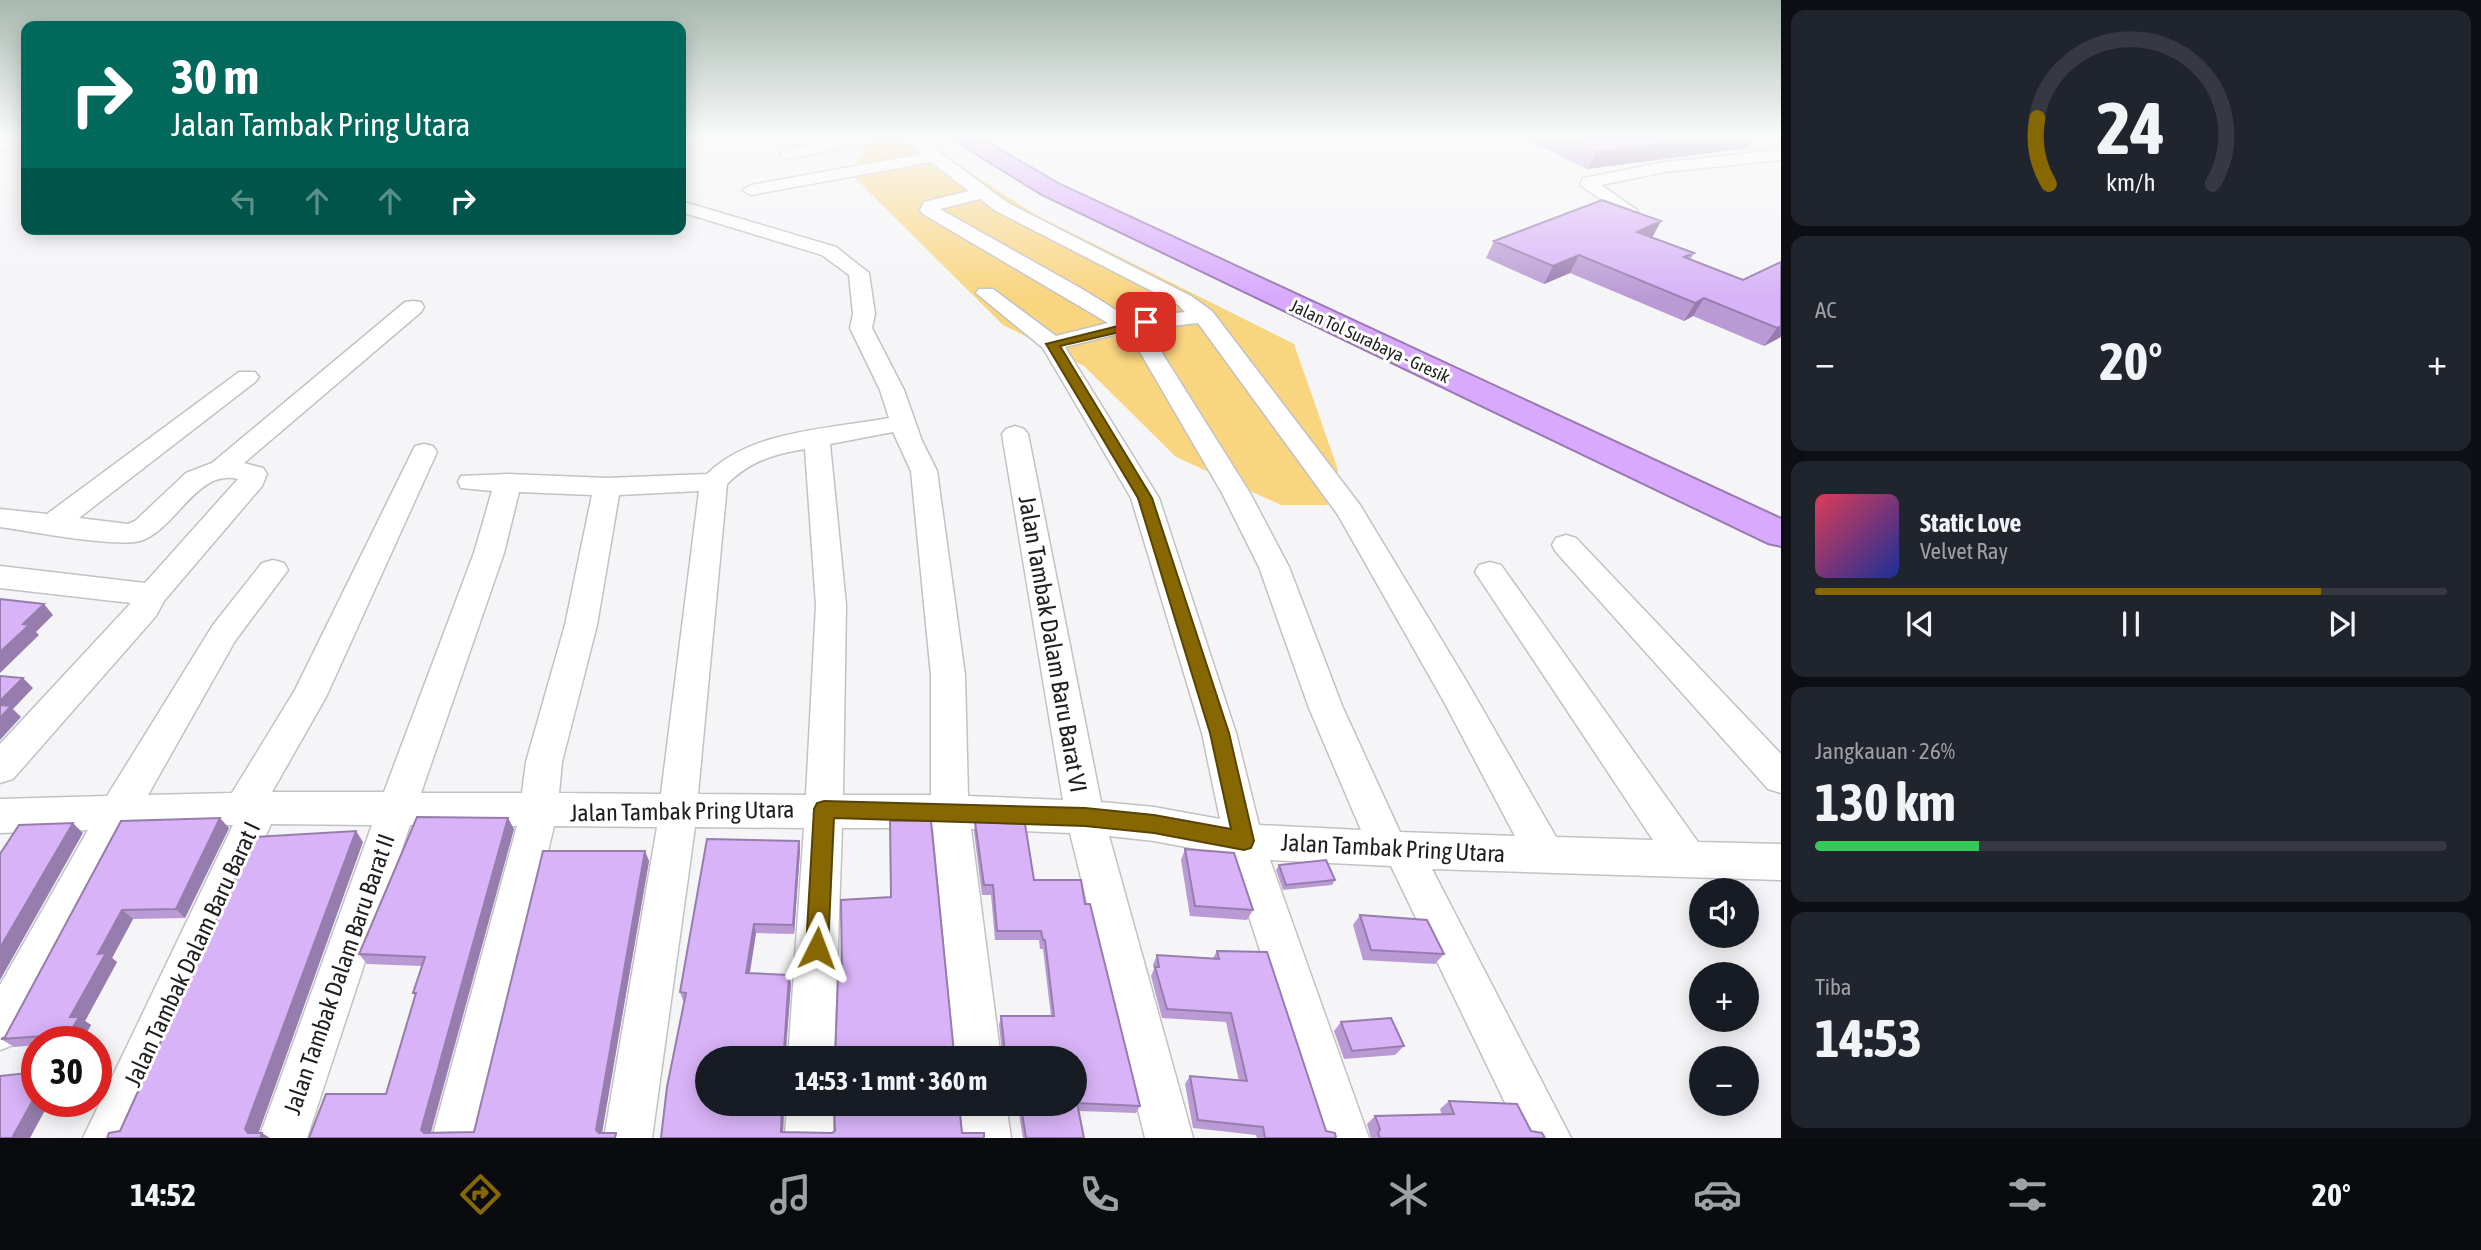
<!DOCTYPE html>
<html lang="id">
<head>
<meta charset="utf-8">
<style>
  :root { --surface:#171b24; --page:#20242c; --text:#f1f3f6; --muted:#9ea1a6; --line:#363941; --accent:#876702 }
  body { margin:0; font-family:"Asap Condensed",sans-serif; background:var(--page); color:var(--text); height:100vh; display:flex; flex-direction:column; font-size:26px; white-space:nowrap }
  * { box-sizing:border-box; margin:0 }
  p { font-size:23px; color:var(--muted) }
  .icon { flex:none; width:38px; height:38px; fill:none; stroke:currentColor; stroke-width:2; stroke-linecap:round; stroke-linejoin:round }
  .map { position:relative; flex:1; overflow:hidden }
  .details { display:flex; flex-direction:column; gap:10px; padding:10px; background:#0d0f14; width:700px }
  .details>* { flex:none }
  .banner { position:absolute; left:21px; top:21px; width:665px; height:214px; border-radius:14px; box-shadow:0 4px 18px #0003; background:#00695c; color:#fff; overflow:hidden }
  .fabs { position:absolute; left:1689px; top:878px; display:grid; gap:14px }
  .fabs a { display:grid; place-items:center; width:70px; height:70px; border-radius:50%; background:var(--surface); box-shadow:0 4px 18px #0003; font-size:35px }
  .speed { position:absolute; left:21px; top:1026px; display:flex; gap:14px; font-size:35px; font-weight:700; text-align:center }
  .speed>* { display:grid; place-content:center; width:91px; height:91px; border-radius:50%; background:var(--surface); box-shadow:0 4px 18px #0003; line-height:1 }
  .speed .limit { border:10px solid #d22; background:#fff; color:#111 }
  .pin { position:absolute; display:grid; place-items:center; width:60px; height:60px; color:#fff; margin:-30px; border-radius:14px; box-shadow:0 4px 10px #0006 }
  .me { position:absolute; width:77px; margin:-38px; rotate:3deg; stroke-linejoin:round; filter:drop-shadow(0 0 5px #0008) }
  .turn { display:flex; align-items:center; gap:24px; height:147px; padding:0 35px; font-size:32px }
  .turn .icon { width:91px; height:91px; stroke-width:2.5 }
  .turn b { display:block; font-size:49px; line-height:60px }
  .lanes { display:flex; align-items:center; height:66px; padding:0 35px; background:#0003; justify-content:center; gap:35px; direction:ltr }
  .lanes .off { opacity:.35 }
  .big { font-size:52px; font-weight:700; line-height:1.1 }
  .details .tile { flex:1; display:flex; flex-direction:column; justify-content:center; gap:10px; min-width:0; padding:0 24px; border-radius:14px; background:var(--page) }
  .details .dial { align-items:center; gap:0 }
  .dial svg { height:182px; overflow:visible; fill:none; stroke:var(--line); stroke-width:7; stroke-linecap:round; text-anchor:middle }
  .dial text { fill:var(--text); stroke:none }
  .song { display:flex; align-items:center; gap:21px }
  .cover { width:84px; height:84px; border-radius:10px; background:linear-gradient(135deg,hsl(350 70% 55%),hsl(230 70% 35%)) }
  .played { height:7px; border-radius:4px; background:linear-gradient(90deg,var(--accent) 80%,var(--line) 80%) }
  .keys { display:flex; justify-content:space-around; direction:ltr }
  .heat { display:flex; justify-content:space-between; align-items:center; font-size:38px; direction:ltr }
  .charge { height:10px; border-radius:5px; background:linear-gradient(90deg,#34c759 26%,var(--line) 0) }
  .trip { position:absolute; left:695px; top:1046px; width:392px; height:70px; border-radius:35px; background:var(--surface); box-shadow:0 4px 18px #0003; font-weight:700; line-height:70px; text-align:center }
  .dock { display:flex; height:112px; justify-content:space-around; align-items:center; background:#090b0e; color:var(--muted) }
  .dock .icon { width:49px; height:49px }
  .dock .selected { color:var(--accent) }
  .dock b { font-size:32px; color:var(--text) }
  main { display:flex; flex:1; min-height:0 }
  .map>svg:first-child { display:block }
</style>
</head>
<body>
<main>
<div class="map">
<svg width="1781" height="1138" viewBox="0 0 1781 1138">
  <rect width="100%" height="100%" fill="#f5f4f7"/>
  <path fill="#f9d580" d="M849,138H916L1038,216L1294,344L1338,470L1327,505H1281L1176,457L1084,366L1003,325L850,173L865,150Z"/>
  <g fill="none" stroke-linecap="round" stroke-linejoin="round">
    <defs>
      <path id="minor" d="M7,138H26V141L0,151V140Z
        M846,138H877L869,143L788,159L780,154L788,149Z
        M902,138H920L1008,203L1191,296L1212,311L1360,505L1467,682L1556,837L1653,840L1475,572L1479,565L1490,562L1501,565L1698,842L1781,844V880L1432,869L1571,1138H1522L1391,866L1270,860L1369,1138H1321L1229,855L1154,841L1109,836L1193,1138H1145L1070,833L971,829L1001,1059H955L933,828H842L834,1059H788L804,828L695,827L652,1138H604L657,827L554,826L480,1138H432L517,826L410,825L307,1138H259L372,825L271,824L131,1138H83L233,825L129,828L16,1044L0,1050V985L88,830L0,833V799L107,796L213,625L262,563L273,560L284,563L288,570L235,641L148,795L232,793L295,690L415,446L424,444L433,446L437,452L326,697L272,792H384L474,553L492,491L461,488L458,482L461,476L508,474L607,478L707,474C751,430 830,429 889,418L880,390L850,328L853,314L849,275L822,255L681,212V201L836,247L869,273L875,314L872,328L904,390L922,441L937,471L965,675L968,796L1063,800L1002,434L1006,429L1015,426L1024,429L1028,434L1101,802L1154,807L1220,819L1202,733L1131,498L1043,348L976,293L979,289H993L1056,336L1108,323L923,214L920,210L924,202L969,191L931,162L751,195L742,190L751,185L921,154ZM980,199L996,211L1177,304L1185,312L1129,318L1082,289L940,209ZM1198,323L1338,515L1443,700L1515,836L1400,832L1343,708L1289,567L1250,493L1147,329ZM1122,333L1133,340L1222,493L1259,567L1309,708L1361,830L1259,825L1236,733L1159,498L1065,347ZM893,432L911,471L931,675V795H843L846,605L830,444ZM805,449L816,605L806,795L698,794L727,484C750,461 774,454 805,449ZM699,491L661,794L559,793L562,762L597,625L619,495ZM519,492L592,495L565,625L526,762L522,793H421L504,553Z
        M1781,150V160L1665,172L1601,185L1637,210L1638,215L1633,224L1626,226L1617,220L1619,212L1580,185L1583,178L1665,162Z
        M413,301L421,302L424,307L421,312L244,463L263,468L267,474L262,486L164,601L156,616L13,779L0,783V744L131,603L0,588V566L145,583L238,479C197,469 178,526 143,540C120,549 30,531 0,527V509L47,514L239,372H255L259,377L255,382L79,518L128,524L135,521L186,473L212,463L405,302Z
        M1566,535L1576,538L1781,754V793L1768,789L1556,552L1552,545L1556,538Z
        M787,1104H833V1138H785Z
        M960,1104H1006L1011,1138H963Z"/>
      <path id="highway" d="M955,138H979L1058,184L1781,519V546L1768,543L1042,194L958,142Z"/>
    </defs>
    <use href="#minor" stroke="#c2c1c4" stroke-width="3"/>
    <use href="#highway" stroke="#9879b0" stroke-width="4"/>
    <use href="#minor" fill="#fff" fill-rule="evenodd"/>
    <use href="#highway" fill="#d8a9fd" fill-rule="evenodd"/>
  </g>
  <path fill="#ba9ad4" d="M1524,138H1754L1748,148L1587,169Z
    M1652,237L1694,253L1690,260L1743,280L1781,262V337L1764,346L1693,316L1684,321L1570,273L1544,284L1486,258L1494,241Z
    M121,821L229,828L185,918L133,919L112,958L117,962L85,1021L91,1025L82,1041H37V1045L14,1047L1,1039L5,1037Z
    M975,822L1034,880L1085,904L1140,1106L1136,1113L1079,1111L1084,1138H1023L1019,1114H1010L1007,1104H1074L835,1059L842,974L954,1053H1002L999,1025L1001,1016H1051L1043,949H1040L1039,940H995L991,895H982L974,832Z
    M514,829L431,1133L474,1132L645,851L649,861L602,1133L309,1138L386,1094L415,996L413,993L422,966L367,964L359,954Z
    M799,841L800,851L794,934L756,933L750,973L789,975L791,984L786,1051L707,1059L784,1104L783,1133H832L835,1131L962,1133L661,1138L685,1001H683L680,992Z
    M1185,849L1253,910L1247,920L1190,916L1181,860Z
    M1279,865L1335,880L1332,885L1283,890L1276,870Z
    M1360,915L1444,954L1435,964L1363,960L1353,925Z
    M1217,951L1326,1131L1336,1138H1257L1256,1135L1193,1128L1185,1084L1190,1076L1239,1081L1226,1022L1162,1018L1151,976L1154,969L1153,965L1157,955L1213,958Z
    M1341,1022L1404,1046L1395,1055L1344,1059L1334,1031Z
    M1449,1101L1531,1131L1545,1138H1371L1367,1124L1375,1116L1442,1115L1440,1109Z"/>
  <path fill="#977dad" d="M1708,138H1754L1748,148L1587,169L1596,152Z
    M1661,221L1652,238L1637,232Z
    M1579,255L1570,273L1544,284L1553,266Z
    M1704,298L1693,316L1684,321L1695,303Z
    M1781,326V337L1764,346L1777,328Z
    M44,604L53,615L36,632L39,635L0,673V652L23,624Z
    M23,678L33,688L13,709L21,717L0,740V701Z
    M220,818L229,828L185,918L176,909Z
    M508,818L514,829L429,1138L421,1130Z
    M73,823L83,833L0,980V948Z
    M356,831L363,842L257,1137L248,1133L245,1129Z
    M799,841L800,851L794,934L793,925Z
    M645,851L649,861L601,1138L596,1130Z
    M122,910L133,919L112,958L117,962L85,1021L91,1025L82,1041H65L70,1017L98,954Z
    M754,924L756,933L748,982L746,973Z
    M789,975L791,984L785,1059L784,1051Z
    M37,1093V1101H50L30,1138H12Z
    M782,1104H784L783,1138L781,1132Z
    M262,1133L270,1138H260Z"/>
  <path fill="#d8b3f7" stroke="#977dad" stroke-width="2" d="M1566,138H1708L1596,152Z
    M1602,200L1661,221L1637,232L1694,253L1684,257L1743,280L1781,262V326L1777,328L1704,298L1695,303L1579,255L1553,266L1494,241Z
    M0,599L44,604L23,624L29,625L0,652Z
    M0,676L23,678L0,701Z
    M0,705L11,706L0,718Z
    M417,817L508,818L421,1130L424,1133L474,1132L543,851H645L596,1130L599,1133H616L615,1138H309L326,1094H386L416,993H413L425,957L359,954Z
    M220,818L176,909L122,910L98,954L106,953L70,1017H79L65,1041H44V1036L1,1039L5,1037L121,821Z
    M890,821H931L954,1053H1005L1001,1016H1054L1045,940H1043L1041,931H997L993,885H984L975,822L1025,824L1034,880H1081L1085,904H1090L1140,1106L1077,1103L1084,1138H1026L1021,1106H1012L1011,1104H1074V1059H835L838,977L842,974L841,900L891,897Z
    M73,823L0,948V854L19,825Z
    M356,831L245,1129L248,1133H262L260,1138H107L109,1133L120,1131L254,837Z
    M707,839L799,841L793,925L754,924L746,973L789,975L784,1051L793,1053L792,1059H707V1104H782L781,1132L832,1133L835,1131L834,1104H959L962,1133H984V1138H661L667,1087L686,993L680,992Z
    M1185,849L1234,853L1253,910L1195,906Z
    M1326,860L1335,880L1286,885L1279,865Z
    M1360,915L1427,920L1444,954L1371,950Z
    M1217,951L1267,952L1326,1131L1335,1133L1336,1138H1265L1263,1127L1198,1120L1190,1076L1247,1081L1231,1013L1167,1009L1155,967H1159L1157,955L1219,959Z
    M1391,1018L1404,1046L1352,1051L1341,1022Z
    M37,1072V1093L12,1138H0V1076Z
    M1449,1101L1517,1104L1531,1131L1542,1133L1545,1138H1380L1378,1133L1380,1129L1375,1116L1454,1114Z"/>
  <linearGradient id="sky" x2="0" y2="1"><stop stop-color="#a7b8af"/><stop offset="0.46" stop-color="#fafafb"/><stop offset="1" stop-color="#fafafb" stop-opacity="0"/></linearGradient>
  <rect width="1781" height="297" fill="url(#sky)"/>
  <path fill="#876702" stroke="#584301" stroke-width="2" d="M1146,319L1151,322L1150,325L1060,346L1152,498L1229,733L1254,841L1251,848L1244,850L1154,833L1085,826L834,818L828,948L825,956L817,959L809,956L806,948L814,809L817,803L824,801L1085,808L1154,815L1231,829L1210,733L1138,498L1046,344Z"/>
  <g text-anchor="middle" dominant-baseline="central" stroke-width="6" stroke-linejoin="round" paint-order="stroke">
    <g font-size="18" fill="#201f20" stroke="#fff">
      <text transform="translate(1370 341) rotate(25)">Jalan Tol Surabaya - Gresik</text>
    </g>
    <g font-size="24" fill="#201f20" stroke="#fff">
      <text transform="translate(1053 644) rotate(80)">Jalan Tambak Dalam Baru Barat VI</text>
      <text transform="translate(682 811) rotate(-1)">Jalan Tambak Pring Utara</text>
      <text transform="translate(1393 848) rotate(3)">Jalan Tambak Pring Utara</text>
      <text transform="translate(192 954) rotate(-65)">Jalan Tambak Dalam Baru Barat I</text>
      <text transform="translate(339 974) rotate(-71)">Jalan Tambak Dalam Baru Barat II</text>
    </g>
  </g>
</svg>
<div class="fabs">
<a><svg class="icon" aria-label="sound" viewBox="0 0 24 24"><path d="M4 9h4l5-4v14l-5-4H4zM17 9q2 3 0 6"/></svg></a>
<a>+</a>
<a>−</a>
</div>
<div class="speed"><div class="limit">30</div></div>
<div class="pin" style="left:1146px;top:322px;background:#d93025"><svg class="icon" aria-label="arrive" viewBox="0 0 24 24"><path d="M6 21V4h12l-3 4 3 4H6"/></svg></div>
<svg class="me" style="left:817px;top:948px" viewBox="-20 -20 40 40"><path d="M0-17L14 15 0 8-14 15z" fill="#876702" stroke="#fff" stroke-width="4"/></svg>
<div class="trip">14:53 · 1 mnt · 360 m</div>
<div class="banner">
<div class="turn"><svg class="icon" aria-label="right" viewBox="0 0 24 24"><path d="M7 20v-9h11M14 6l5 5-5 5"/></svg><div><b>30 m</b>Jalan Tambak Pring Utara</div></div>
<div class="lanes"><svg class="icon off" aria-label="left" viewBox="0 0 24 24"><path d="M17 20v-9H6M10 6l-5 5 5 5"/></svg><svg class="icon off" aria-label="ahead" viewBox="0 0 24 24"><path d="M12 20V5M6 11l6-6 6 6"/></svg><svg class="icon off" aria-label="ahead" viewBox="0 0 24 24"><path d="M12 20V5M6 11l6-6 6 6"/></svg><svg class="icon" aria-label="right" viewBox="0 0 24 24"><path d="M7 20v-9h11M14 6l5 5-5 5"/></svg></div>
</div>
</div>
<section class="details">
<div class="tile dial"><svg viewBox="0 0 100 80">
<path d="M14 69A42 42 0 1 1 86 69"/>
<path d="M14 69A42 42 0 0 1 9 40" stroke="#876702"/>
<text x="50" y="56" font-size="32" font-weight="700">24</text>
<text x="50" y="72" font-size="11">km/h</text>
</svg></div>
<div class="tile"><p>AC</p>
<div class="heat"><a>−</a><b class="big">20°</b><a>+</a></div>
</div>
<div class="tile">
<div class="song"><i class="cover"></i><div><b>Static Love</b><p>Velvet Ray</p></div></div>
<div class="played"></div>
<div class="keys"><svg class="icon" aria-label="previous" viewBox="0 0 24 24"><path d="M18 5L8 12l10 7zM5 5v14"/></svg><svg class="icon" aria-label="pause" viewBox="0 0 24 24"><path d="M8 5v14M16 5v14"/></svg><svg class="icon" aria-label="next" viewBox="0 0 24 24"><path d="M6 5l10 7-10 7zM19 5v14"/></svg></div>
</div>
<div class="tile"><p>Jangkauan · 26%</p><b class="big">130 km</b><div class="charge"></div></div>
<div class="tile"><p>Tiba</p><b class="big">14:53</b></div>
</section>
</main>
<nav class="dock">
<b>14:52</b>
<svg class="icon selected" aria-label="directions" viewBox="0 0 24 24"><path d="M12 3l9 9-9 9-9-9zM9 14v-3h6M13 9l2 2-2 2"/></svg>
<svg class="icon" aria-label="music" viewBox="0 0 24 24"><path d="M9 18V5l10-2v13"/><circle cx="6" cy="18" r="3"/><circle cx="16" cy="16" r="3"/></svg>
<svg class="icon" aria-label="phone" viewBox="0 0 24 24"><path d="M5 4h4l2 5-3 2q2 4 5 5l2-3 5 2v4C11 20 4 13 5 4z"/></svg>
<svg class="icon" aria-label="climate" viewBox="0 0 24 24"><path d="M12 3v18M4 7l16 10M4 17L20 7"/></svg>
<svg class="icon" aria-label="car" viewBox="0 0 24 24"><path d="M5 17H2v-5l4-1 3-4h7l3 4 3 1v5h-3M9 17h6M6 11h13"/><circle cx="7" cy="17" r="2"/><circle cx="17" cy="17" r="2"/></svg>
<svg class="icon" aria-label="filters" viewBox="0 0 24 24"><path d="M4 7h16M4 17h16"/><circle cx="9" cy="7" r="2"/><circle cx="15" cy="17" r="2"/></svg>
<b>20°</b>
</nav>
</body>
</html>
